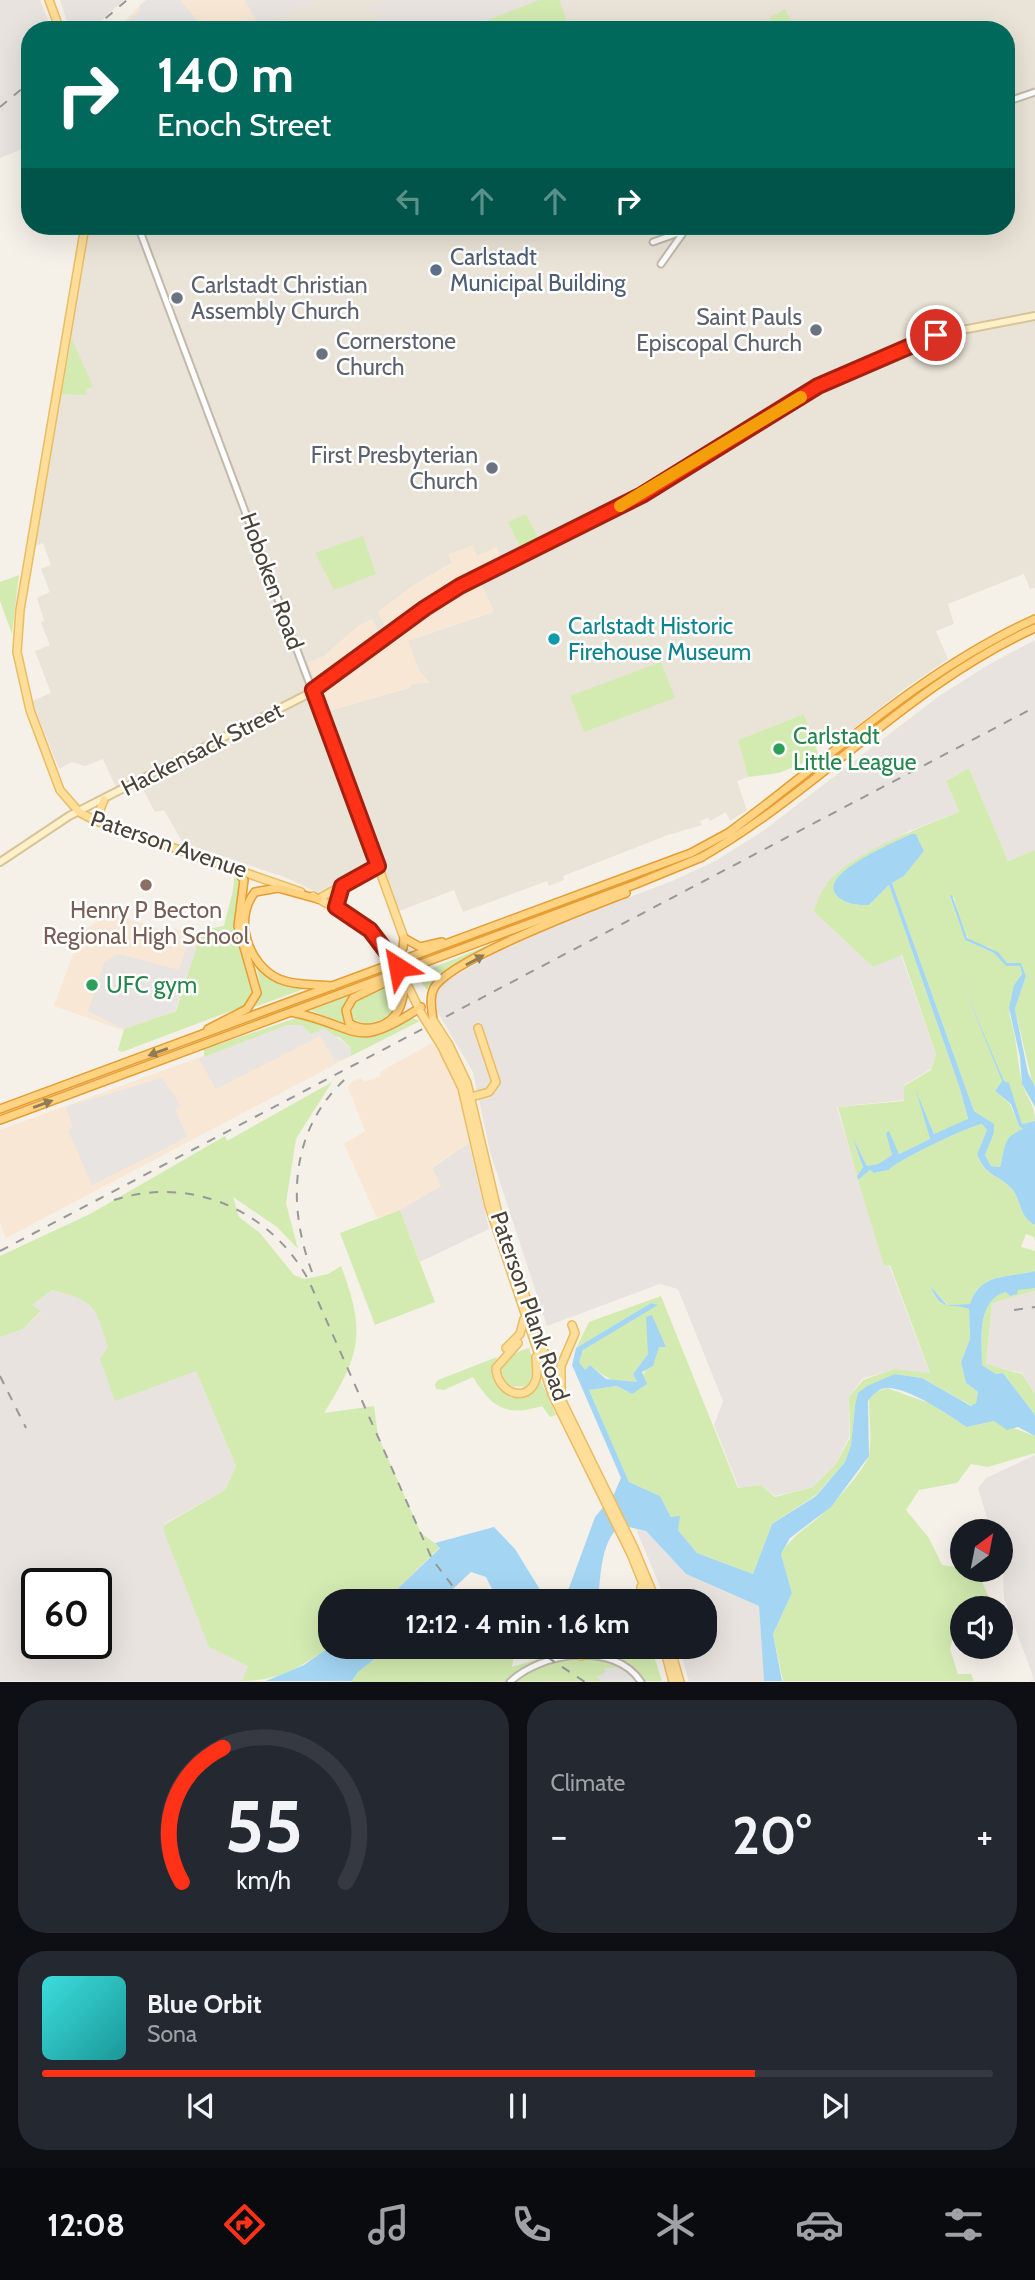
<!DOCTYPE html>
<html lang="en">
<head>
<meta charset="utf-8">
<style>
  :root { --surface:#171b24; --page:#242831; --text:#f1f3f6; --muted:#9ea1a6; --line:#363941; --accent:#ff3117 }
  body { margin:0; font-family:Cabin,sans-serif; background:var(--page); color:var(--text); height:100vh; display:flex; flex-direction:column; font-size:26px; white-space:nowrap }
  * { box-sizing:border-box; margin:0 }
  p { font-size:23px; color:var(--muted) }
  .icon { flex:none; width:38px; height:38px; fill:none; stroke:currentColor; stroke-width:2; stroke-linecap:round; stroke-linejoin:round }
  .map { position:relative; height:1682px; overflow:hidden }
  .sheet { display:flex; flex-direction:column; gap:18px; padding:18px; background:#0d0f14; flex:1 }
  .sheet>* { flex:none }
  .hud { position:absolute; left:21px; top:21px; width:994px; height:214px; border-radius:28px; box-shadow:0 7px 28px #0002; background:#00695c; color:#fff; overflow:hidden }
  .needle { width:46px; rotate:32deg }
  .controls { position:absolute; left:950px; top:1519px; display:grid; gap:14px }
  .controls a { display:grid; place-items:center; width:63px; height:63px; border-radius:50%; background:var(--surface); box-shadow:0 7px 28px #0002; font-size:35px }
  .speed { position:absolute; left:21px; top:1568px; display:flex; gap:14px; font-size:35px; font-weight:700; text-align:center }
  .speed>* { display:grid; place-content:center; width:91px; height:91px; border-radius:50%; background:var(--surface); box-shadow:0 7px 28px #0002; line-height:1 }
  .speed .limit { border:4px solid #111; border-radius:10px; background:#fff; color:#111 }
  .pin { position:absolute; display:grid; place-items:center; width:60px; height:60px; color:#fff; margin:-30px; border:4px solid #fff; border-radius:50%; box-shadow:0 2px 7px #0007 }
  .me { position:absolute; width:77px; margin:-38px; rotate:326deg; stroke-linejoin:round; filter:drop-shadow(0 0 5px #0008) }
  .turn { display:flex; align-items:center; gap:24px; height:147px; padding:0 21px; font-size:32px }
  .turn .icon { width:91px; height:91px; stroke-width:2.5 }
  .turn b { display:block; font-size:49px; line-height:60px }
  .lanes { display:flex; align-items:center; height:66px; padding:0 21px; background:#0003; justify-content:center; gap:35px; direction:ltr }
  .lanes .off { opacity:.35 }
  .big { font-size:52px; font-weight:800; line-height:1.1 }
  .sheet .tile { flex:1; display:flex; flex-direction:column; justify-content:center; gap:10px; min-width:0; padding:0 24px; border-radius:28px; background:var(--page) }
  .sheet .dial { align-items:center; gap:0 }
  .dial svg { height:182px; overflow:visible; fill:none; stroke:var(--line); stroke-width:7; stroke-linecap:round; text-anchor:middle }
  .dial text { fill:var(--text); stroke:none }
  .song { display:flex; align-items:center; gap:21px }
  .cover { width:84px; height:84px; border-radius:10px; background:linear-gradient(135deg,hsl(180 70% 55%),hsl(180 70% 35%)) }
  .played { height:7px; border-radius:4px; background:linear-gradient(90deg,var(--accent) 75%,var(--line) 75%) }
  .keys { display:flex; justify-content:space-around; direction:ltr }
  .heat { display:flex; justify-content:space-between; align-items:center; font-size:38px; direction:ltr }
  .sheet .tiles { flex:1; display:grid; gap:18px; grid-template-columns:1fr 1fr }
  .tile:last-child { grid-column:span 2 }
  .trip { position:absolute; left:318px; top:1589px; width:399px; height:70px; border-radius:28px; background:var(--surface); box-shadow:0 7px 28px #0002; font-weight:800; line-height:70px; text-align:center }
  .tab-bar { display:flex; height:112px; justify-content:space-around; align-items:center; background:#090b0e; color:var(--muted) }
  .tab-bar .icon { width:49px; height:49px }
  .tab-bar .on { color:var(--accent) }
  .tab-bar b { font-size:32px; color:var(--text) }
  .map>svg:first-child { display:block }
</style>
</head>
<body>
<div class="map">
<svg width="1035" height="1682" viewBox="0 0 1035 1682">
  <rect width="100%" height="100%" fill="#f5f1e9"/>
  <path fill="#eae3d7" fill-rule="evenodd" d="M316,0H1035V588L1030,589L1024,574L948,604L954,624L936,631L948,659L904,689L834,744L832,736L815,743L804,714L738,740L748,777L737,781L747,810L730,821L726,812L710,821L708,818L700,821L702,825L668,835L563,876L564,880L549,886L547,881L463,912L454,890L399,911L380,861L318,892L312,890L287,878L183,843L164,810L155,812L137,778L117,790L103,759L85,766L72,762L59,769L32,701L51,693L35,651L50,645L41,623L44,620L37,598L50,592L41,569L51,565L43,543L35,546L90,226H1006V30H322L319,23L305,30H272L268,23ZM497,547L500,557L475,571L493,612L408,641L419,671L429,682L412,684L409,688L328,711L308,663L324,656L358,626L372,620L380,635L388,630L378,612L414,585L452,563L449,554L477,556Z"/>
  <path fill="#f8e7d4" d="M146,0H245L261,30H115Z
    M473,545L477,556L496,547L500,556L475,572L494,611L408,641L419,671L430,683L412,684L409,688L327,711L308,663L324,656L358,626L371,619L380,635L388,631L378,612L414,585L452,564L449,554Z
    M110,913L172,933L174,928L197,937V948L175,1011L122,1030L54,1006L75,949L70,940Z
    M288,1025L324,1028L350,1047L351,1056L6,1238L0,1223V1130Z
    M432,1043L451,1070L461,1099L469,1143L432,1167L441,1186L400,1210L377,1218L344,1144L365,1131L348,1087L353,1081L362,1078L364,1082L381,1076L380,1072Z"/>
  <path fill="#e8e3de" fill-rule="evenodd" d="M0,0H40L52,30H30V146L0,158Z
    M60,0H124L91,30H70Z
    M245,0H316L269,23L272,30H261Z
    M381,0H539L463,30H382L370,5Z
    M1035,640V850L1008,861L969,768L946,781L959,812L909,831L845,867L825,885L813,911L873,967L901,955L936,1054L931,1069L904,1085V1100L837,1107L884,1266L889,1265L930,1374L894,1369L862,1379L849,1397V1437L835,1465L813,1487L775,1496L761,1485L739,1488L714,1425L723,1401L678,1289L660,1284L547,1326L490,1152L473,1072L432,1003V997L443,983L519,939L672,881L715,861L763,831L939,696L988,665Z
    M469,1143L489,1229L420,1262L400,1210L441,1186L432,1168Z
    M52,1290L83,1298L98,1314L108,1347L196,1371L236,1466L225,1490L164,1524L249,1666L242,1681H0V1337L23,1329L41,1312L31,1305ZM37,1584H96V1643H37Z
    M1035,1291V1394L1022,1373L986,1365L992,1303Z
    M1035,1455V1681L1028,1682L1034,1679L1004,1598L1001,1531H991L978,1488L986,1478Z
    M636,1529L646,1531L686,1574L759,1606L764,1681H689L679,1647H705V1601H666Z"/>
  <path fill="#d3ebb1" d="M539,0H559L570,30H463Z
    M785,9L795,30H773L769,18Z
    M72,339L93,387L85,389L87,395L61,394Z
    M526,514L538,538L520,547L508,522Z
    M363,536L376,574L334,590L315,553Z
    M19,575L12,634L0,601V582Z
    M661,662L675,698L584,732L570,696Z
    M804,714L819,756L779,773L748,777L738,740Z
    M969,768L1008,861L1035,850V1094L1015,1009L1026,976L1021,963H1007C1002,959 1000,954 995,951C989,946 981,946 974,943C963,939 956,908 954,897H950L965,940L994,953L1006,966H1020L1022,974L1014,985C1015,996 1007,1006 1010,1017C1018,1041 1017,1066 1023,1086C1028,1099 1035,1106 1035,1121L1022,1124L1009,1084L1004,1081L963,986L1002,1081L995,1091L1010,1104L1019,1126L1023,1129C1003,1137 1006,1146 1000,1167L991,1166L985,1155L994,1133V1124L974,1111L892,883L904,876L924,851L916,834H911C896,842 814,875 838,897C847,905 857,905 869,905L889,885L960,1089L968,1120L934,1134L917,1094L930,1139L899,1154L888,1131L892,1155L878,1164L867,1166L852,1136L863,1167L857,1176L838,1107L904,1101V1086L931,1070L936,1054L902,955L873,967L813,911C817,903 820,893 825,886C846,855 924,826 959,812L946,781Z
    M233,871L240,877C241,890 235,901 235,914C234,943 269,983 244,1006L122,1052L118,1050L124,1029L176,1011L196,948L197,931L224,926C227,909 237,887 233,871Z
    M501,940L442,974L427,990L415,975Z
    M253,958L261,967L307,988L251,1008C267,994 258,976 253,958Z
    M396,981C410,1008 374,1034 351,1018C347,994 378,989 396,981Z
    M349,995L342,1013L349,1026L310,1010Z
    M308,1017C356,1033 362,1048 410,1017L420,1021L351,1056L350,1047L339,1037L311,1034L288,1025L204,1057V1049L296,1018Z
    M332,1082L296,1139L286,1203L298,1249L277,1227L233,1197L239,1217L260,1233L294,1275L304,1279L328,1274L341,1266C366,1332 361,1354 324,1413L374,1406L378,1436L421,1533L440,1547L385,1601H331V1646C301,1667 279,1681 242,1681L248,1666L209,1647L164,1532V1525L225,1490L236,1466L196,1371L115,1401L100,1359L108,1347C95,1305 95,1301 52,1290L32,1305L41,1311L23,1329L0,1337V1256L90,1214L225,1136L227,1141Z
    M982,1124L987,1130L977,1154C985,1178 997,1173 1011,1188C1022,1200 1018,1216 1035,1225V1242L1034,1237L1026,1234L1021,1247L1035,1251V1271C1008,1278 979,1272 970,1304L948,1305L930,1287C942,1313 950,1301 969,1309L970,1339L961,1362L966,1383L978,1392L976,1403L972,1406L922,1378L895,1374L855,1406L851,1445L845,1462L816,1495L772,1524L753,1574L697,1553L678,1530L660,1496L629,1482L589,1390L617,1386L632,1394L659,1347H665L648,1344V1354L633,1374L637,1382C618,1387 603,1376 590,1365L585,1371L578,1361L584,1349L657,1305L651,1303L576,1348L589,1322L661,1296L738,1488L761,1485L775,1497L813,1487L835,1465L850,1438L849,1397L863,1380L894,1369L930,1373L890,1265L884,1266L858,1180L870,1170L875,1173L889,1170C896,1161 969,1126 982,1124Z
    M400,1210L435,1302L375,1325L340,1233Z
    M1027,1288H1035V1291L992,1303L986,1364L1022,1374L1035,1394V1415L1003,1373L996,1374L982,1365C982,1344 977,1304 1000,1294C1008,1290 1018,1290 1027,1288Z
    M529,1348C534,1363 536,1373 526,1387L508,1386C488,1364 508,1355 529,1348Z
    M497,1357C491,1376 496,1386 511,1398L525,1397L541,1381L556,1415L550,1417L542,1406C506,1417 492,1408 473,1377L444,1390L436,1389L435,1384L438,1380Z
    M887,1388L929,1403L967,1427L994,1421L1035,1436V1453L988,1467L971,1464L957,1483L919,1490L906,1510L929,1538L942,1565L977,1570L989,1598L981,1608H962V1620L957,1624L950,1649L958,1674H971L974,1681H783L773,1634L792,1593L781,1554C791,1537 804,1530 819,1517C830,1508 866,1468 869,1455C872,1438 869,1417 869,1400L876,1392Z
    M390,1647H502L514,1655L512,1667L575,1647H651L662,1681L352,1682L358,1672Z"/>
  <path fill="#e7e4e1" d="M146,0H180L205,30H117L141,10L139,6Z
    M187,946L197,948L175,1011L124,1029L88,1011L104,963L118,954L179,970Z
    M288,1025H302L311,1034L324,1028L350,1047L351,1056L335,1061L320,1036L216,1089L199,1059Z
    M162,1078L181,1106L175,1110L187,1137L92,1185L68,1130L73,1127L66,1107Z
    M616,1667L627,1672L635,1681H601L596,1677L605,1672L604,1668Z"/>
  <path fill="#a4d6f4" d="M911,834H916L924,851L904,876L892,883L974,1111L994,1124V1133L985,1155L991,1166L1000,1167C1006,1146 1002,1137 1023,1129L1019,1126L1011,1104L995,1091L1002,1081L962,983L1004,1081L1009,1083L1022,1124L1035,1121V1225C1018,1216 1022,1200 1011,1188C997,1173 986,1178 977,1154L987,1130L982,1124C969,1126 896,1161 889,1170L874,1173L870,1170L858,1180L857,1176L863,1167L852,1136L867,1166L878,1164L892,1155L886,1133L889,1131L899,1154L930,1139L916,1091L934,1134L968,1119L960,1089L889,885L869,905C857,905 848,905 838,897C813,875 896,842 911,834Z
    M952,895L967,938L998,952L1007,963H1021L1026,976L1015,1009L1028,1073L1035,1087V1107L1022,1084L1020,1057L1009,1008L1014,985L1022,974L1020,966H1006L994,953L965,940L950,896Z
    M1035,1271V1288L1018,1290L1017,1294L1010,1296L1006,1292C976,1300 982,1340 982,1365L996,1374L1003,1373L1035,1415V1436L1018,1427L1007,1430L994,1421L967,1427C948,1415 909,1387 886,1388C878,1389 873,1395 868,1401L869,1456L831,1507L790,1538L781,1554L792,1593L773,1634L782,1681H764L759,1606L686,1574L646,1531L620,1525C600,1544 601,1575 598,1601H557L569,1588L595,1517L614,1494L621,1478L572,1365L576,1348L651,1303L658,1305L583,1350L579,1362L585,1370L590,1365L606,1379L637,1382L633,1374L648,1354L646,1317L652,1315L666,1347H659L653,1366L642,1372L647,1384L632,1394L617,1386L589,1390L629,1482L660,1496L671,1517L680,1516L678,1530L697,1553L753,1574L772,1524L816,1496L845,1462L851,1445L855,1406L858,1393L867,1386L895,1374L922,1378L971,1406L976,1403L978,1392L966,1383L961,1362L970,1339L969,1309C949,1302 942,1313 930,1286L947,1305L970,1304C980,1272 1008,1278 1035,1271Z
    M494,1527L515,1549L547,1601H498L486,1577L471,1572L440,1601H385L440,1548L435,1543Z
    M331,1646L390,1647L358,1672L352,1681H266L304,1665Z"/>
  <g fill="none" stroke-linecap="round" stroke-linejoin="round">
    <defs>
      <path id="tertiary" d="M1006,102L1035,92
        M138,226L378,866
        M653,242L698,226
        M661,264L683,233
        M510,1682C541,1652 615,1641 641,1682"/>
      <path id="secondary" d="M0,862L69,816L306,695L425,608L460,586L642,495L819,386L936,335L1035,316"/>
      <path id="primary" d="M49,0L60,30
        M85,226L20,610L17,652L30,710L60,790L79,812L96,821L301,892
        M103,823L99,812L104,800
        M313,896L361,922L390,955
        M318,899L378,866L404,938
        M336,907L342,886
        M405,980L421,1013
        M449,1045L467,1083L498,1214L558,1393L634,1548L656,1601
        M442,1047L462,1088L489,1206L552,1394L631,1554L650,1601
        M471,1097L489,1092L496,1082L478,1028
        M518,1343L496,1368C497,1393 528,1405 536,1379C538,1373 536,1364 536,1357
        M506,1348L520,1334L524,1319
        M561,1393V1366L575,1333L572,1325
        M641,1587L642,1601
        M664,1647L673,1682
        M670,1647L680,1682
        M581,1656L605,1647"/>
      <path id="trunk" d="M700,858C818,791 910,684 1035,628
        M318,899L278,888L255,892C233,919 248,965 279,979C296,986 316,984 333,986
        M404,938L420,947L442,942
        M391,965L403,948L404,938
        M390,980L353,998L346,1010L349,1023C366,1034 390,1027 399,1009C403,1001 404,990 406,981
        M291,1012C361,1026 352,1053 421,1007
        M433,1020C432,1009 429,998 434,988C450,959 590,907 626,893
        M208,1029L247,1009L257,993L238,926L244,880L232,866
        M0,1109L691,853L728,833C828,760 921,670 1035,619
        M0,1120L636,884L702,857"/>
    </defs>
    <use href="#tertiary" stroke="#c2b9ab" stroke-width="9"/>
    <use href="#secondary" stroke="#d7c497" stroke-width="10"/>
    <use href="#primary" stroke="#eabc63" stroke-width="10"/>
    <use href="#trunk" stroke="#e59d34" stroke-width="10"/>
    <use href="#tertiary" stroke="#fff" stroke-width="5"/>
    <use href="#secondary" stroke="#fff0ca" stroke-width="6"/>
    <use href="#primary" stroke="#ffde99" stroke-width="7"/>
    <use href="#trunk" stroke="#ffd382" stroke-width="7"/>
    <path stroke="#989898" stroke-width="2" stroke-dasharray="9 9" stroke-linecap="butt" d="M92,30L127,0
      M0,107L30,82
      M114,1200C191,1175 271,1210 309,1281L432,1559L464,1601
      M0,1251L1035,707
      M312,1272C286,1203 290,1125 351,1074
      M1014,1310L1035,1307
      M0,1376L26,1428
      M532,1647L585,1682"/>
    <defs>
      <path id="primary-bridge" d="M390,955L405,980
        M421,1013L442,1047
        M433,1020L449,1045"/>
    </defs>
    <use href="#primary-bridge" stroke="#eabc63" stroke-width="10" stroke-linecap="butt"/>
    <use href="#primary-bridge" stroke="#ffde99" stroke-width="7"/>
  </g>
  <defs><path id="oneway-solid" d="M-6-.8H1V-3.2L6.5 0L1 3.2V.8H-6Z" transform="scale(1.75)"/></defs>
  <g fill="#927c55">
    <use href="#oneway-solid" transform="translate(475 960) rotate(-29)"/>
    <use href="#oneway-solid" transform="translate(158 1052) rotate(160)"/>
    <use href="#oneway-solid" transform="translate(43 1104) rotate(-20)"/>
  </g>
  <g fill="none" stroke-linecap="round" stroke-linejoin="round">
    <defs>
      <path id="route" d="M398,967L370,930L336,907L342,886L378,866L313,690L425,608L460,586L642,495L818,386L936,335"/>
    </defs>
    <use href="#route" stroke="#a6200f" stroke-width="18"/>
    <use href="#route" stroke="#ff3117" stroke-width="12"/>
    <path stroke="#f59e0b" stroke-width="12" d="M620,506L801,397"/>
  </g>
  <circle fill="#5c6f8a" stroke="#fff" stroke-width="2.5" cx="436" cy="270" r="7"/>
  <g fill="#6b7280" stroke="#fff" stroke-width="2.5">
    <circle cx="177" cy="298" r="7"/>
    <circle cx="816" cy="330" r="7"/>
    <circle cx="322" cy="354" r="7"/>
    <circle cx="492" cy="468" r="7"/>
  </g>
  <circle fill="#0f9aa8" stroke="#fff" stroke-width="2.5" cx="554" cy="639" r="7"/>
  <g fill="#2e9e5b" stroke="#fff" stroke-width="2.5">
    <circle cx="779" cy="749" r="7"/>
    <circle cx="92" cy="985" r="7"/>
  </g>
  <circle fill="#8d6e63" stroke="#fff" stroke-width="2.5" cx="146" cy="885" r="7"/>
  <g text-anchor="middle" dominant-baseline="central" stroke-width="5" stroke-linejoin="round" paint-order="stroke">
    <g font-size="23" fill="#4e5e75" stroke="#fff" text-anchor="start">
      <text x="450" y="257">Carlstadt<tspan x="450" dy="26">Municipal Building</tspan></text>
    </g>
    <g font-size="23" fill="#5b616d" stroke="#fff" text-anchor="start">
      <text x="191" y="285">Carlstadt Christian<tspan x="191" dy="26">Assembly Church</tspan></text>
      <text x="802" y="317" text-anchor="end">Saint Pauls<tspan x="802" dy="26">Episcopal Church</tspan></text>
      <text x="336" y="341">Cornerstone<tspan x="336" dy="26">Church</tspan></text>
      <text x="478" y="455" text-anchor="end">First Presbyterian<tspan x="478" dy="26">Church</tspan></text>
    </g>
    <g font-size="23" fill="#4a4237" stroke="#fff">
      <text transform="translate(272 581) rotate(70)">Hoboken Road</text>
      <text transform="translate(202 749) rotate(-27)">Hackensack Street</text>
      <text transform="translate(169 844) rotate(19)">Paterson Avenue</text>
      <text transform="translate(530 1306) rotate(71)">Paterson Plank Road</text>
    </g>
    <g font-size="23" fill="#0d838f" stroke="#fff" text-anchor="start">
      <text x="568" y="626">Carlstadt Historic<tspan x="568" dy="26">Firehouse Museum</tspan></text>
    </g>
    <g font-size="23" fill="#27864d" stroke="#fff" text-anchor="start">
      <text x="793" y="736">Carlstadt<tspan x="793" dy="26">Little League</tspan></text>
      <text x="106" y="985">UFC gym</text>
    </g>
    <g font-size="23" fill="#785e54" stroke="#fff">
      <text x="146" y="910">Henry P Becton<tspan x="146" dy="26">Regional High School</tspan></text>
    </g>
  </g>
</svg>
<div class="controls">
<a><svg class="needle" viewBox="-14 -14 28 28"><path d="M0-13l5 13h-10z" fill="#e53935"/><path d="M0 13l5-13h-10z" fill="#9ea1a6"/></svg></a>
<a><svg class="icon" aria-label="sound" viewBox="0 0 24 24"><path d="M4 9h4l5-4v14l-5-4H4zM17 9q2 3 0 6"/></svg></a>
</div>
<div class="speed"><div class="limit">60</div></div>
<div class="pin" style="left:936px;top:335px;background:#d93025"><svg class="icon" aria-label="arrive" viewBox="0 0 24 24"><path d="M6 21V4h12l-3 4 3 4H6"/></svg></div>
<svg class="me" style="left:398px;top:967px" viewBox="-20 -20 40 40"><path d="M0-17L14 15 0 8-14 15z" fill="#ff3117" stroke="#fff" stroke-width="4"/></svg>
<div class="trip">12:12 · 4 min · 1.6 km</div>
<div class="hud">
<div class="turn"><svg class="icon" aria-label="right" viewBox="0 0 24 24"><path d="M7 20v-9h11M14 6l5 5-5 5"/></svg><div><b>140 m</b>Enoch Street</div></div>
<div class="lanes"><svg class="icon off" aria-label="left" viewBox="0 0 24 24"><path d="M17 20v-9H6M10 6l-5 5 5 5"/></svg><svg class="icon off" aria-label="ahead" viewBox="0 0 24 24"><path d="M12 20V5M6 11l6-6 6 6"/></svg><svg class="icon off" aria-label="ahead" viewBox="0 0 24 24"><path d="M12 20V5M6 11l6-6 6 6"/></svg><svg class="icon" aria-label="right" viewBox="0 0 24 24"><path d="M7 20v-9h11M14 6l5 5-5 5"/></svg></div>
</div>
</div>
<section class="sheet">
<div class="tiles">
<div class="tile dial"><svg viewBox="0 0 100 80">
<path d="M14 69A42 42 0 1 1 86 69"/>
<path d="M14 69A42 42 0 0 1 32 10" stroke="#ff3117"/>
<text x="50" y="56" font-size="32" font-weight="700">55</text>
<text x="50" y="72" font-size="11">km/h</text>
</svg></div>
<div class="tile"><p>Climate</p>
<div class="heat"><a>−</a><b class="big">20°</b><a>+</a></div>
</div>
<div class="tile">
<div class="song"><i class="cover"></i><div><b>Blue Orbit</b><p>Sona</p></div></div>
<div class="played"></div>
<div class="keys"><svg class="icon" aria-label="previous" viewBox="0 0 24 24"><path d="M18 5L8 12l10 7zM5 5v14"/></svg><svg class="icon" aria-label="pause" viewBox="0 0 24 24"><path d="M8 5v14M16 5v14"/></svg><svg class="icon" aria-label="next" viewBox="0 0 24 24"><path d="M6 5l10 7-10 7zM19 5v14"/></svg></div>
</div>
</div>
</section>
<nav class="tab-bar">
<b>12:08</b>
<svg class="icon on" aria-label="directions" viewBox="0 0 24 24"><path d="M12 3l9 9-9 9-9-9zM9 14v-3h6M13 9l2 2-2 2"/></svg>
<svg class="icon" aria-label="music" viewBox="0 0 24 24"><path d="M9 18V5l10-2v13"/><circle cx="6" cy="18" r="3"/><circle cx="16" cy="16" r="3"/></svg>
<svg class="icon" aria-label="phone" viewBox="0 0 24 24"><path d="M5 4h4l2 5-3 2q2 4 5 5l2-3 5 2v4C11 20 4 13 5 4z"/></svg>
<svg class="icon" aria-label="climate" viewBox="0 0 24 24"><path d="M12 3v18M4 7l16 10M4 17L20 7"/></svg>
<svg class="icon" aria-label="car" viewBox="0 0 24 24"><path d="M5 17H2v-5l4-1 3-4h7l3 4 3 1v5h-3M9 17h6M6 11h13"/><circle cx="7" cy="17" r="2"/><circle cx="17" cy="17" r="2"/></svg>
<svg class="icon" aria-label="filters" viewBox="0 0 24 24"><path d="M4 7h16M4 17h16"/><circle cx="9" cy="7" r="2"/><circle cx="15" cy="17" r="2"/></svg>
</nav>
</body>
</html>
